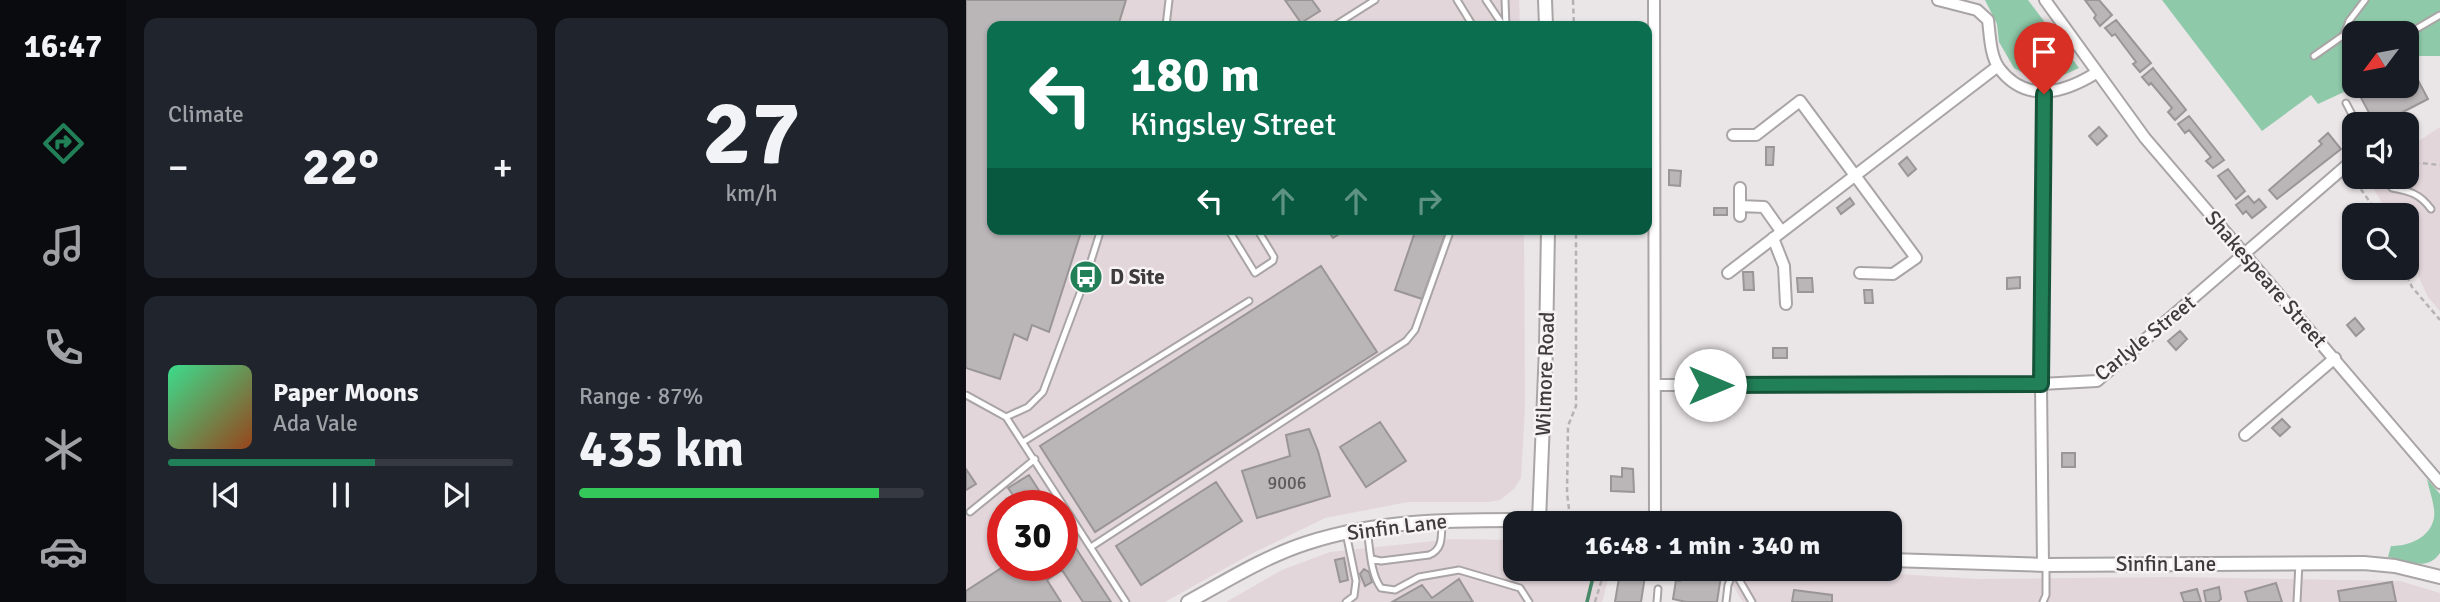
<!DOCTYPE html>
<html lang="en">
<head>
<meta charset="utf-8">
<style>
  :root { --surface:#171b24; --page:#20242c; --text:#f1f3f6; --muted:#9ea1a6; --line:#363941; --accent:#218057 }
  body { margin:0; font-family:Signika,sans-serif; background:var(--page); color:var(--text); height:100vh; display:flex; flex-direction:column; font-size:26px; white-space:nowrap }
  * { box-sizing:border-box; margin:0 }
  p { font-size:23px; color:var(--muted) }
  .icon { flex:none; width:38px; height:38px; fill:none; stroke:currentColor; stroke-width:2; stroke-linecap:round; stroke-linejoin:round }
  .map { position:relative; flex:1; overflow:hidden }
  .side { display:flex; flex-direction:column; gap:18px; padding:18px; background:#0d0f14; width:840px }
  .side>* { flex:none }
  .banner { position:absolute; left:21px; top:21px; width:665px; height:214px; border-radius:14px; box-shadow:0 2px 5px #0004; background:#0b6e4f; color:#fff; overflow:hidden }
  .needle { width:46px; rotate:238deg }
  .fabs { position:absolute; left:1376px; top:21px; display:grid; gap:14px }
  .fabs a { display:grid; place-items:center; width:77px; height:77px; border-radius:14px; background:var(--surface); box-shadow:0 2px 5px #0004; font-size:35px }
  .speed { position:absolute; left:21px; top:490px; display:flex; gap:14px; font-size:35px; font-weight:700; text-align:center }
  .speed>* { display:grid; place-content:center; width:91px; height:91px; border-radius:50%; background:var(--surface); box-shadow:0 2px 5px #0004; line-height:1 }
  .speed .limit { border:10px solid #d22; background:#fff; color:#111 }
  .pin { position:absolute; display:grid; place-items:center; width:60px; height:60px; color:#fff; margin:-72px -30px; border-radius:50% 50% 50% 0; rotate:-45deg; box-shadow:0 0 7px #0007 }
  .pin .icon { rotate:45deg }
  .me { position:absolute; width:77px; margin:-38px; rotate:90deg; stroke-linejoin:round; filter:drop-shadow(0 0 5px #0008) }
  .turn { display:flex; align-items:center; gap:24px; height:147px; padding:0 28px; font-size:32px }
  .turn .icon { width:91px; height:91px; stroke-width:2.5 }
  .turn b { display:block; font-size:49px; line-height:60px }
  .lanes { display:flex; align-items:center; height:66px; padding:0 28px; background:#0003; justify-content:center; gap:35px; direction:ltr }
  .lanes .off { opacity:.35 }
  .big { font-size:52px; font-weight:700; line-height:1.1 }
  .side .tile { flex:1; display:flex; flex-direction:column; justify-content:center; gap:10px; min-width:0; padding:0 24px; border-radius:14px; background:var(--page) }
  .side .dial { align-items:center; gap:0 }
  .dial b { font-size:91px; line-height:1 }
  .song { display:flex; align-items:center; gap:21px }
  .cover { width:84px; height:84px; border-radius:10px; background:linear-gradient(135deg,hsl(150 70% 55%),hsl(20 70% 35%)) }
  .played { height:7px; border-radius:4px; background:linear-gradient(90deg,var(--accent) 60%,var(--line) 60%) }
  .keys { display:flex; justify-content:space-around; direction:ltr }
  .heat { display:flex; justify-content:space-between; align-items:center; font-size:38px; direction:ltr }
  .charge { height:10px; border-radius:5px; background:linear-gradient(90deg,#34c759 87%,var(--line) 0) }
  .side .tiles { flex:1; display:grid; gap:18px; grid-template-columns:repeat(2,1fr) }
  .trip { position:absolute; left:537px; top:511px; width:399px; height:70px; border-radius:14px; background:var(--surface); box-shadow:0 2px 5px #0004; font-weight:700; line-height:70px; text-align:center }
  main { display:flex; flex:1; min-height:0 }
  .menu { display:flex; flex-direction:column; width:126px; justify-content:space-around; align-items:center; background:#090b0e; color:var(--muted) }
  .menu .icon { width:49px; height:49px }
  .menu .active { color:var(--accent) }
  .menu b { font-size:32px; color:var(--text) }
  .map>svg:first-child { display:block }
</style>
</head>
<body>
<main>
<nav class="menu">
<b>16:47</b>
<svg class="icon active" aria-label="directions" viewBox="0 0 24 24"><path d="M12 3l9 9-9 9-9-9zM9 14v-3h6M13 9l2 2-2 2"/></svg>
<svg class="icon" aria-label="music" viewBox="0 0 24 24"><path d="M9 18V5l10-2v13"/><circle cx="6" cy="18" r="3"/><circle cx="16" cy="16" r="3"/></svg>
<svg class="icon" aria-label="phone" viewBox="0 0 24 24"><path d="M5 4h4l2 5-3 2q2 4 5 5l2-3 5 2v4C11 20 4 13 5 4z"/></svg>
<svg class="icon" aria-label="climate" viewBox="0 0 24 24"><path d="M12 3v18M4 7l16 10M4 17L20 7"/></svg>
<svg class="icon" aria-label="car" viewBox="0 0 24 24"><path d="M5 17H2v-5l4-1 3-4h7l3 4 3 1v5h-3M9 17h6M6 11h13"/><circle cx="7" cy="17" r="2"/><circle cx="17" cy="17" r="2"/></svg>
</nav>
<section class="side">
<div class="tiles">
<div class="tile"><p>Climate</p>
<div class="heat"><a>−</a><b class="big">22°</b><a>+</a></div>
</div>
<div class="tile dial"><b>27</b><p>km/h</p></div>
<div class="tile">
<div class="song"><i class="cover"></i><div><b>Paper Moons</b><p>Ada Vale</p></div></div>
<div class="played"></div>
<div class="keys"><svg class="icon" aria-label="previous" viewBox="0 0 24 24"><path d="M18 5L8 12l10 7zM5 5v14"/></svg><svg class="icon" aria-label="pause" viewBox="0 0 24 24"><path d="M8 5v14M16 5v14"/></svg><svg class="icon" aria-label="next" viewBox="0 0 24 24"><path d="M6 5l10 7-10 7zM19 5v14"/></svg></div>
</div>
<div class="tile"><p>Range · 87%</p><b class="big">435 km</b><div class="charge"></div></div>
</div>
</section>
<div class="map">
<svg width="1474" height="602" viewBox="0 0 1474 602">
  <rect width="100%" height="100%" fill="#eae5e7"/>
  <path fill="#e3d6db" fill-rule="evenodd" d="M0,0H553L554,26H26V229H558L559,407L555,478L548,489L534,500L523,502H442L359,518L285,554L199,602H0ZM37,506H96V565H37Z
    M1474,127V311L1462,297L1440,250V215H1423L1403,181L1405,177H1440V149Z
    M487,539L549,540L550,569H645L636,602H260L316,570L364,552Z
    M760,569H852L1010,579L1205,577L1434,581L1474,593V602H777L759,573Z"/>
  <path fill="#8ec9a9" d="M1019,0H1062L1113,68L1078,84L1048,68L1033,42L1031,24Z
    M1196,0H1474V56H1454L1440,63V33H1388V86H1391L1352,104L1345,95L1296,131Z
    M1461,479L1474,494V553C1461,572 1441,561 1422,557L1425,546C1443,546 1464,538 1468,518C1470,508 1463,490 1461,479Z"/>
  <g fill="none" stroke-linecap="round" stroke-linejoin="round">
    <path stroke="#478868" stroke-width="3.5" d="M621,602L629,569"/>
  </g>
  <path fill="#bab5b7" stroke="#9a9596" stroke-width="2" d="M0,0H160L152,26H26V229H116L83,332L66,325L61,340L48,334L34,379L0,368Z
    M319,0H346L354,11L335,23Z
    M1119,0H1133L1146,15L1134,26L1128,18L1130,15Z
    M1150,20L1185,63L1174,72L1167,64L1170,62L1149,34L1146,36L1139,28Z
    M1445,67L1462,99L1414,124H1409L1393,94L1409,86H1414L1418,94L1433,86H1440V69Z
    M1187,68L1220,110L1209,120L1202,112L1206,108L1185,83L1183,85L1176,77Z
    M1223,116L1258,160L1247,168L1240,161L1245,157L1223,130L1219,133L1212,124Z
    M1133,127L1141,136L1131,145L1123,136Z
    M1362,133L1375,149L1311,199L1303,190L1356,144L1353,141Z
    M800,147H808L807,165H800Z
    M941,157L950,169L942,176L933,164Z
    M1262,169L1279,191L1270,199L1252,176Z
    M703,170L715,171L714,186L703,185Z
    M1282,196L1288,203L1293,199L1300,207L1286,218L1280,211L1277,214L1270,205Z
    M884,198L888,204L875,214L871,208Z
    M748,208H761V215H748Z
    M361,229H381L367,238Z
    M450,229H481L456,299L429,290Z
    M355,266L411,352L129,532L74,446Z
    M777,272H787L788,290H778Z
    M1054,277V288L1041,289V278Z
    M831,278H846L847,292H832Z
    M898,290H906L907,303H899Z
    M1389,318L1398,329L1390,336L1381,325Z
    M1214,331L1221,339L1210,350L1202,341Z
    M807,348H821V358H807Z
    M1316,419L1324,427L1314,436L1306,428Z
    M414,422L440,461L400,487L374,447Z
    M343,429L352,451L364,496L291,518L276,471L324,456L320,435Z
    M1096,453H1109V467H1096Z
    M656,468L667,469L668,492L645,491V476L656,477Z
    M0,469L10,484L0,490Z
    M63,475L83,506H44L40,499L47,495L42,488Z
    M250,482L276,521L175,585L150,546Z
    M96,527L145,602H117L96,570L81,580L95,602H0V591L40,565H79L83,571L96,565Z
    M378,558L382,580L374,582L369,560Z
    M398,569L403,572L406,582L399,586L394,574Z
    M665,569H756L751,602H720L707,599L710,580L714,581L715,577Z
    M654,572L679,576L675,602H649Z
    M493,579L507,602H426L456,585L466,598Z
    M1426,582L1430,602H1374L1372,591Z
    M1310,583L1316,602H1282L1279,592Z
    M1253,587L1255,599L1252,602H1240L1238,591Z
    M1231,589L1235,602H1218L1215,593Z
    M828,590L866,595V602H826Z"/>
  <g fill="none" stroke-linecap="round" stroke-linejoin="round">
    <defs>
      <path id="service" d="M491,0L507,26
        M520,0L536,24
        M539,0L540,26
        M200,26L203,0
        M368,26L409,0
        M1378,35L1383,21L1399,0
        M1440,35L1474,15
        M1348,56L1378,35L1388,34
        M1380,103L1391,124
        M1417,177L1426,188C1444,191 1454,194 1465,209
        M135,229L120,277L77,392L62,407L40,417L160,602
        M262,229L289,273L307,261L308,257L291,229
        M0,395L40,417
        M57,442L283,301
        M4,512L69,459
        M401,529C404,547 404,573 415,588L429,590L453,577L493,570L554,588L563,602
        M380,533L390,581L388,596L380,602
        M125,547L440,341L449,330L485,229
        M406,559L415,561L463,555C478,549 475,535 476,521
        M767,569L786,602
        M691,602L692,589
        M760,602L762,585L768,571
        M1077,602L1080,595V565
        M1331,602L1333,563"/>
      <path id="minor" d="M688,0L689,523
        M972,0L1011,10L1022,20C1024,35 1024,55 1033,68C1060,104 1098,93 1130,73
        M1079,0L1179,138L1474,483
        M767,135H790L834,101L950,258L927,274L894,273
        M774,188V216
        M774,206L798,207L815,231
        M807,238L818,266L820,304
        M762,273L1032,66
        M689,385L1075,384L1131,381L1388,159
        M1279,435L1369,358
        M1077,565L1075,384L1078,94"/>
      <path id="tertiary" d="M579,0L580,26
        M573,520L580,348L582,229
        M924,560L1080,565L1398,563L1429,566L1474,577
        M222,602C260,581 300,556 341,543C408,521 478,520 548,520C583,520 619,519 654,523"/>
    </defs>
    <use href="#service" stroke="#a9a4a5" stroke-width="9"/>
    <use href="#minor" stroke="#a9a4a5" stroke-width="14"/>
    <use href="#tertiary" stroke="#a9a4a5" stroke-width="16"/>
    <path stroke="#b5b1b2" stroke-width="2.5" stroke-dasharray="5 3.5" stroke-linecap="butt" d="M607,0L608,26
      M1440,165L1454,163L1474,165
      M1385,175L1413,215
      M1438,268L1446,287L1474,320
      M603,509L601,493L602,426L610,406V229
      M629,602L639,569"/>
    <use href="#service" stroke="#fff" stroke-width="5"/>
    <use href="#minor" stroke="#fff" stroke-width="10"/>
    <use href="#tertiary" stroke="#fff" stroke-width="12"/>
  </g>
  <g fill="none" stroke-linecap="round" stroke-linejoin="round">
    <defs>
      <path id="route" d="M744,385L1075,384L1078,94"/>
    </defs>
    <use href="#route" stroke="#155339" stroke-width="18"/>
    <use href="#route" stroke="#218057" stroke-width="12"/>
  </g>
  <defs>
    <symbol id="bus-disc" viewBox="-11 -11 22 22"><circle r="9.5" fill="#218057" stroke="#f7f2f4"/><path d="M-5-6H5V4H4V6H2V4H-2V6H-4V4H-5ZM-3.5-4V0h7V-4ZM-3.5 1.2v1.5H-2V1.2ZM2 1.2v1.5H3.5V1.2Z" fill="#fff"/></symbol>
  </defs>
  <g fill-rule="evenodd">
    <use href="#bus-disc" x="101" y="258" width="38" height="38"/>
  </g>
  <g text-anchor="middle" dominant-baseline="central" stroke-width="5" stroke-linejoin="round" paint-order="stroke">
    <g font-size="18" fill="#5c5a5a">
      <text x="321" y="483">9006</text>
    </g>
    <g font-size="21" font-weight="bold" fill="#3d3b3b" stroke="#f7f2f4" text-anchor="start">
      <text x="144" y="277">D Site</text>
    </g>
    <g font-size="21" fill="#3d3b3b" stroke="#f7f2f4">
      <text transform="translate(1300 279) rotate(49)">Shakespeare Street</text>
      <text transform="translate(1179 338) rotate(-39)">Carlyle Street</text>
      <text transform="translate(579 374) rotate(-88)">Wilmore Road</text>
      <text transform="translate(431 527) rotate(-7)">Sinfin Lane</text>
      <text x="1200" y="564">Sinfin Lane</text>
    </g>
  </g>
</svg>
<div class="fabs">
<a><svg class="needle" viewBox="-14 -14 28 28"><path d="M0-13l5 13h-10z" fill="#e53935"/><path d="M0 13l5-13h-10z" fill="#9ea1a6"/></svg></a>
<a><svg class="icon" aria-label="sound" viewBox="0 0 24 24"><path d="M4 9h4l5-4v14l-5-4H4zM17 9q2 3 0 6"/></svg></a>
<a><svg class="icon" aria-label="search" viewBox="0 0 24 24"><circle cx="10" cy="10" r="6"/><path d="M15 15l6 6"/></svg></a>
</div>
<div class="speed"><div class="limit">30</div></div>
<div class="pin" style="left:1078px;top:94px;background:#d93025"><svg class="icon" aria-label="arrive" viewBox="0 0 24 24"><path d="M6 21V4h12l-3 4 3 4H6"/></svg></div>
<svg class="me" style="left:744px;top:385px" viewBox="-20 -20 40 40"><circle r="19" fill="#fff"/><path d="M0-13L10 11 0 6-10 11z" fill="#218057"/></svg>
<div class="trip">16:48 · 1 min · 340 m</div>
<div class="banner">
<div class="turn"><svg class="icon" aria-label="left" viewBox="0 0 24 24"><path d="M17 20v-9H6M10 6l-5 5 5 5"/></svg><div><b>180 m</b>Kingsley Street</div></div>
<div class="lanes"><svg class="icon" aria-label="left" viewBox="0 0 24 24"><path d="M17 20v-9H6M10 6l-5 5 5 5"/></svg><svg class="icon off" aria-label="ahead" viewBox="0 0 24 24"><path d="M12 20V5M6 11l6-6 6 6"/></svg><svg class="icon off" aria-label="ahead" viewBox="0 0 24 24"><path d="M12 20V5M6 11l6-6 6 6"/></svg><svg class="icon off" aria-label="right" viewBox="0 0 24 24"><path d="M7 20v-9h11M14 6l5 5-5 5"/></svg></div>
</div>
</div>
</main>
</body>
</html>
